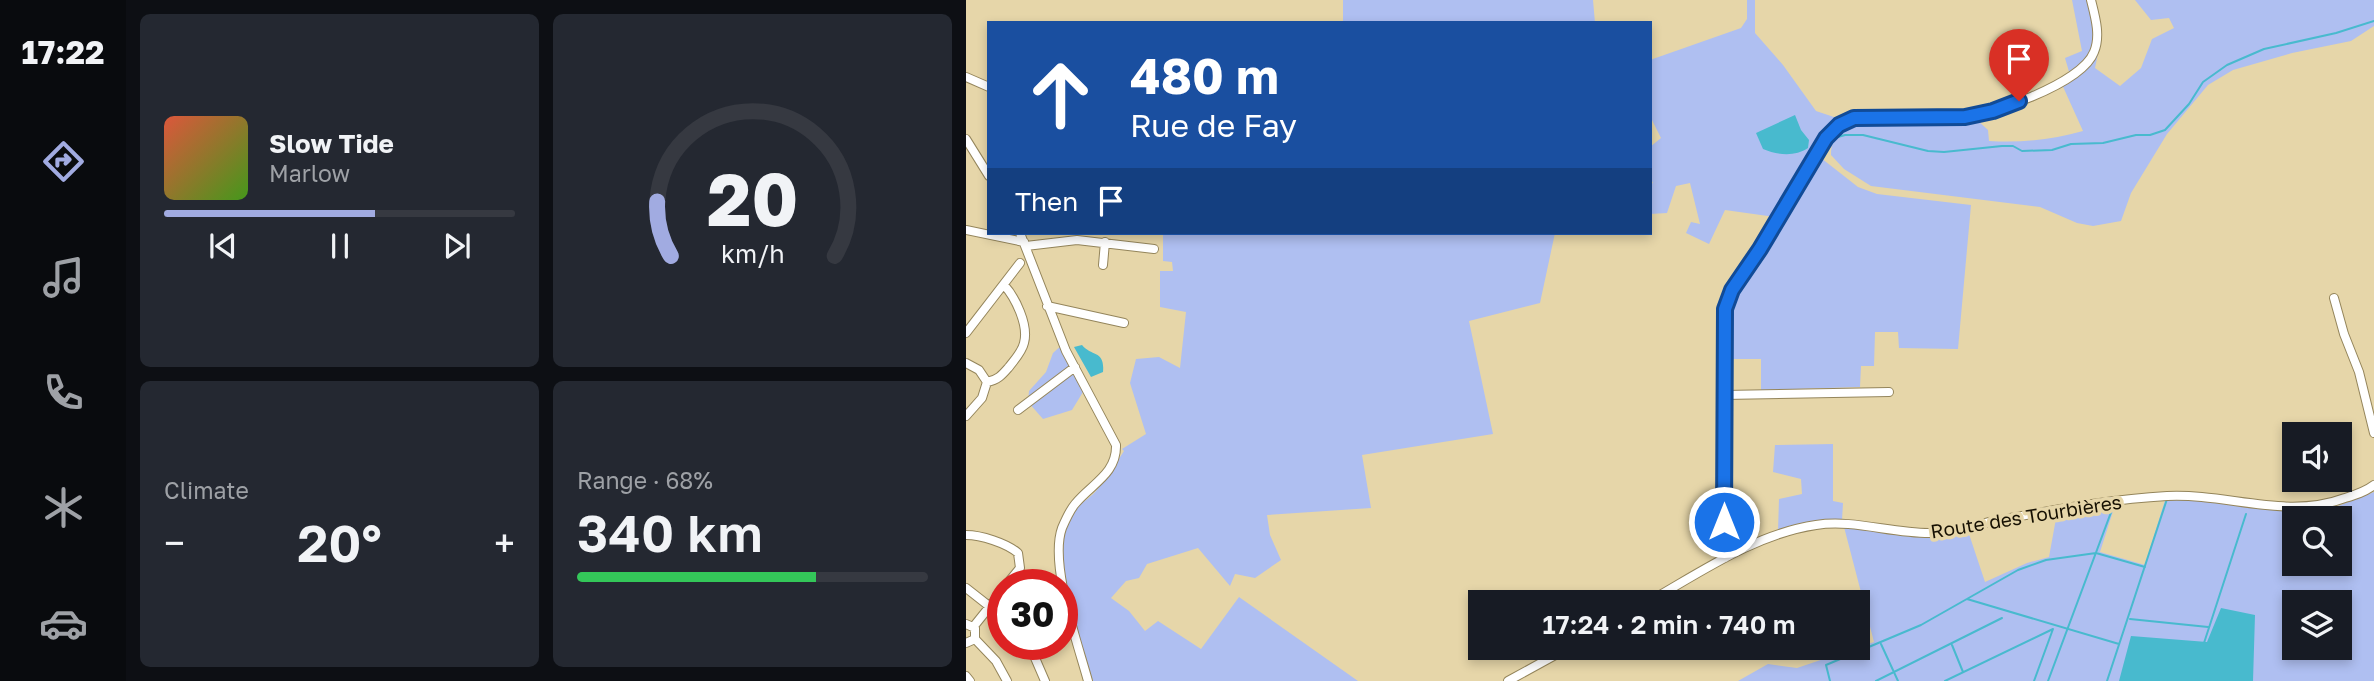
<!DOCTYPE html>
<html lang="en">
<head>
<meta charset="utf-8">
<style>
  :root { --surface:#171b24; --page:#242831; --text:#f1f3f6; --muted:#9ea1a6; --line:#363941; --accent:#a1abe1 }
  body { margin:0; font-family:"Golos Text",sans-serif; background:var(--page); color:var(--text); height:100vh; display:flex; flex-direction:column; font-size:26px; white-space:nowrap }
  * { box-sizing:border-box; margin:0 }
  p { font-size:23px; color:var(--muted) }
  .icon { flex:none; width:38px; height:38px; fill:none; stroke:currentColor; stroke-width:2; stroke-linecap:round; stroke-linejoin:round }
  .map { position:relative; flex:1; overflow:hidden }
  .details { display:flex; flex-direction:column; gap:14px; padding:14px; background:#0d0f14; width:840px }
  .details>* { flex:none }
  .guide { position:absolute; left:21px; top:21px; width:665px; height:214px; border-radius:0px; box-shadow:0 4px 10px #0003; background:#1a4fa0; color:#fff; overflow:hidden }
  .fabs { position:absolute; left:1316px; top:422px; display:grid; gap:14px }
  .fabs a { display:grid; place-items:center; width:70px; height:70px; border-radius:0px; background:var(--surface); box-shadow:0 4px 10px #0003; font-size:35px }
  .speed { position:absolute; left:21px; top:569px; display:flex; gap:14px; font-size:35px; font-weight:700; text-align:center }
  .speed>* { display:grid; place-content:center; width:91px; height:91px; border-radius:50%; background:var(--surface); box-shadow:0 4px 10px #0003; line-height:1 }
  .speed .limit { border:10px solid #d22; background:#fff; color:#111 }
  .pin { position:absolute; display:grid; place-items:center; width:60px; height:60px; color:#fff; margin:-72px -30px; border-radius:50% 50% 50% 0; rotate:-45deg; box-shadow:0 0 7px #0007 }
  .pin .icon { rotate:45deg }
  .me { position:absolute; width:77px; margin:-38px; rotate:0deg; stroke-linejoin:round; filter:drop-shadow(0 0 5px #0008) }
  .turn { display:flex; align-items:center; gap:24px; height:147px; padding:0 28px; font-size:32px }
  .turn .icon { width:91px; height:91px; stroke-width:2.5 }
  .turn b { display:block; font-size:49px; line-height:60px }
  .then { display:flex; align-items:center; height:66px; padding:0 28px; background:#0003; gap:14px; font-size:26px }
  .big { font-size:52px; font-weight:600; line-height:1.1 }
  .details .tile { flex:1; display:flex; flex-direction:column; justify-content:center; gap:10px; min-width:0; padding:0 24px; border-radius:10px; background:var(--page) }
  .details .dial { align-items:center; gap:0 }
  .dial svg { height:182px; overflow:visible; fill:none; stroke:var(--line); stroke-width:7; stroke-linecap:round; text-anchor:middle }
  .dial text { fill:var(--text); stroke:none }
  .song { display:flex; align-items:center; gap:21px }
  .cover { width:84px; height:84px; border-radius:10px; background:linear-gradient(135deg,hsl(10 70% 55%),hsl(100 70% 35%)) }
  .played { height:7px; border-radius:4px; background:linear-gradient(90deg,var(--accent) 60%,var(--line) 60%) }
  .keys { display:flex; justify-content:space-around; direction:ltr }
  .heat { display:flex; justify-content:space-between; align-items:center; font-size:38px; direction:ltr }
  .charge { height:10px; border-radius:5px; background:linear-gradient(90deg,#34c759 68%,var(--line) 0) }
  .details .tiles { flex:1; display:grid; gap:14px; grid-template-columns:repeat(2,1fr) }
  .trip { position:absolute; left:502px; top:590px; width:402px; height:70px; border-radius:0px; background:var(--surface); box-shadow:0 4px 10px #0003; font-weight:600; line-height:70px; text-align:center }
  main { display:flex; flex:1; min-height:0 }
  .tabs { display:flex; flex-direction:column; width:126px; justify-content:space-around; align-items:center; background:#090b0e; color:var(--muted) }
  .tabs .icon { width:49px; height:49px }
  .tabs .current { color:var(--accent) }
  .tabs b { font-size:32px; color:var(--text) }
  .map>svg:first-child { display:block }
</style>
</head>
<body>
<main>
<nav class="tabs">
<b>17:22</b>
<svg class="icon current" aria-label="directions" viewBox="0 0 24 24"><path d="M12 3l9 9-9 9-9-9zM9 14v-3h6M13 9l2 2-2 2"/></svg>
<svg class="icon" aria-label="music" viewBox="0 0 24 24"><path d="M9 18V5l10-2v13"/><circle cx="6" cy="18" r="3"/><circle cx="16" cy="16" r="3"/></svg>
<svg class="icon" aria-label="phone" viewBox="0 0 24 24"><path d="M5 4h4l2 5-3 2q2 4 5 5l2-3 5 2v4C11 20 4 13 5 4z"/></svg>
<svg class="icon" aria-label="climate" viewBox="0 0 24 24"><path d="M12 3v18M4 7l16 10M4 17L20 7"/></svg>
<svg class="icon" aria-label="car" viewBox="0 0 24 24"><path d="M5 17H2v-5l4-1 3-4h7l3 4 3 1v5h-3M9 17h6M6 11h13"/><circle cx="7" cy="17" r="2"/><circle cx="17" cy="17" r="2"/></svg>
</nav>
<section class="details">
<div class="tiles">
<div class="tile">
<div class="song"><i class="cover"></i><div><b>Slow Tide</b><p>Marlow</p></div></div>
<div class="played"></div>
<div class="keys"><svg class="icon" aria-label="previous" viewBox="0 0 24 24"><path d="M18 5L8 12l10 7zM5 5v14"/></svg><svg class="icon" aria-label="pause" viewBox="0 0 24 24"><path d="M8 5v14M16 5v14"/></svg><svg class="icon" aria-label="next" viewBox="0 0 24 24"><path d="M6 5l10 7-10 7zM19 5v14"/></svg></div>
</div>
<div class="tile dial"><svg viewBox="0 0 100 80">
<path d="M14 69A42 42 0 1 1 86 69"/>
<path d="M14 69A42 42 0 0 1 8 45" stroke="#a1abe1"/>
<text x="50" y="56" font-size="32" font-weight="700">20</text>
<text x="50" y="72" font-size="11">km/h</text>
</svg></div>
<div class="tile"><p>Climate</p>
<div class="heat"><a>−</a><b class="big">20°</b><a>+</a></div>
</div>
<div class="tile"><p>Range · 68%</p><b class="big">340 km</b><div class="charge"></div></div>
</div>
</section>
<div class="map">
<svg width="1408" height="681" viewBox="0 0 1408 681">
  <rect width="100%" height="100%" fill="#e6d6a9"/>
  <path fill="#afbff1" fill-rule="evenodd" d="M377,0H627L629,23H377Z
    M781,0H789V33L817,65L850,111L874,119L863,127L809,217L759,210L743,244L720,233L725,222L734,224L724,183L710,186L701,213L684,214V184L687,183L684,178V147L695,138L684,116V60L775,28L781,19Z
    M1106,0H1127L1135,39L1129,68L1154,86L1175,68L1186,39L1208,28L1203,18L1185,20L1169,0H1408V26L1385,41L1326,53L1267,70L1242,85L1201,134L1165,193L1155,221L1127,226L1111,223L1074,207L905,186L878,169L865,155C865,104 941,125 972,125C984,125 999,122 1010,119L1022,130L1023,141C1055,143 1086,140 1117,131L1094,80L1104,75L1099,58L1116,51Z
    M855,158L892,187L911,194L1005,205L992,349L933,348L932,332H909L908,366H895L894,387L795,390V359H760V322L764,304L776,280Z
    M197,233H589L574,303L503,321L527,434L396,455L405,508L301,515L304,535L315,560L289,578L269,574L264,586L232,548L181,564L173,578L160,581L145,598L163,611L179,631L192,621L235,649L273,597L392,681H127C113,638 78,548 110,509C116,502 124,498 130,491C140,479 149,465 158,451L156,449L180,434L164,383L170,359L193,357L214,368L220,312L194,307V271H207L206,262L197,261Z
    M97,344L117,392L106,410L77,419L62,402L63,391L80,372L87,353Z
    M867,444V501L877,503L876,520H856L812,531L813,499L836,494L835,479L807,472L809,445Z
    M1408,492V681H772L802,664L831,668L908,642L878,527L977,536L1002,531L1019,582L1061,563L1083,557L1091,513L1149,505L1134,552L1179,565L1200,497L1241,499L1349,515ZM1328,518H1374V564H1328ZM1328,602H1374V648H1328Z"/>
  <path fill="#48bace" d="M829,115L835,130L843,140L842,148C829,157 811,155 797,149L790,133Z
    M116,345C126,357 139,350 137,372L125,377L108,347Z
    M1255,608L1289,615L1287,681H1153L1165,636L1241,642Z"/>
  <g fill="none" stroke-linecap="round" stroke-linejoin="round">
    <path stroke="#48bace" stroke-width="2" d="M865,139L879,135H897L962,151L978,152L1036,146H1047L1056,151L1086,150L1105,144L1137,143L1170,135H1184L1199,130L1223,104L1237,82L1261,65L1298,49L1370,33L1408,21
      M1001,599L1153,644
      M1164,619L1242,627
      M1238,643L1280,514
      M915,644L932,681
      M986,645L997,672
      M864,681L860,665L955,625L1052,570L1080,560L1130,553L1179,567
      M910,681L1036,618
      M979,681L1087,629L1068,681
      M1082,681L1147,507
      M1141,681L1201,499"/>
    <defs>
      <path id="minor" d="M0,77L23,87
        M0,139L23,176
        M0,230L58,242
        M54,233L100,351L150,445C151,474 125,484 109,504C104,510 99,521 96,528C83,564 112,644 122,681
        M60,246L111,240L188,249
        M137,265L139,242
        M1368,298L1378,334L1393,372L1408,433
        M81,306L158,323
        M0,333L54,263
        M0,363L13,370L21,382L16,398L0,416
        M21,382C32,380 36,375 43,367C49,359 56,352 58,343C63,325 49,297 38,285
        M758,395L923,392
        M52,410L109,367
        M0,535C15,535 40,543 52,553L54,568L41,584
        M759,558L757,336C757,324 757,311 762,300C771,275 791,254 804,232C823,201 839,166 862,136C867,129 874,123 882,120C908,111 959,119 988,118C1021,117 1116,84 1128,52C1135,36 1129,16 1125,0
        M0,588L37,617
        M682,602C735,572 789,534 850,525C888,519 927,534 966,533C989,533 1011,524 1033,520C1089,510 1145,499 1201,496C1262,493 1320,520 1379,498C1389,495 1399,492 1408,485
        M0,624L9,628V639
        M8,626L37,590
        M9,639L30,661L41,681
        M0,643L9,639
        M63,644L79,681
        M0,676L4,681
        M542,681L602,648"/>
    </defs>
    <use href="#minor" stroke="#94855b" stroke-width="10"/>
    <use href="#minor" stroke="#fff" stroke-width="8"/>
  </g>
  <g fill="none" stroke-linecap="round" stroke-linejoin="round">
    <defs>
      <path id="route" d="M758,522L759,309L766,290L794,249L860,138L873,125L888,118L999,117L1027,111L1053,101"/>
    </defs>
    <use href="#route" stroke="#114b97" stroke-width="18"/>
    <use href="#route" stroke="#1a73e8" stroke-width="12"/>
  </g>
  <g text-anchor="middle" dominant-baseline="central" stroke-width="7" stroke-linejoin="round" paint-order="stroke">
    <g font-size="19" fill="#161002" stroke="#e6d6a9">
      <text transform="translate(1060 516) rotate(-9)">Route des Tourbières</text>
    </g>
  </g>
</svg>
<div class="fabs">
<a><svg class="icon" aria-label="sound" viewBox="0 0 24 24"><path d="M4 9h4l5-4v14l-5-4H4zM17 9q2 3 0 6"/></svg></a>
<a><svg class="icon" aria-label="search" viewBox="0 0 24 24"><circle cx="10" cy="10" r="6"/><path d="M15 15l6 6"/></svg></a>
<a><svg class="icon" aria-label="layers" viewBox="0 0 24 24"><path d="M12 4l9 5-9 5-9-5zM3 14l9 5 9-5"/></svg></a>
</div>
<div class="speed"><div class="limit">30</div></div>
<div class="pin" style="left:1053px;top:101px;background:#d93025"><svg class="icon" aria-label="arrive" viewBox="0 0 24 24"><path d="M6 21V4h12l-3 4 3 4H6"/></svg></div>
<svg class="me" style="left:758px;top:522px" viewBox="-20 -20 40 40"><circle r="17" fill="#1a73e8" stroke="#fff" stroke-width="3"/><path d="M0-11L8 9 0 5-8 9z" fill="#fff"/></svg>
<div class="trip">17:24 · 2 min · 740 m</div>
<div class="guide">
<div class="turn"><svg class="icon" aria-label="ahead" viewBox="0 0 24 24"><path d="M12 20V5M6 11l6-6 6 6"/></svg><div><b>480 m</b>Rue de Fay</div></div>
<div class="then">Then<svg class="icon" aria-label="arrive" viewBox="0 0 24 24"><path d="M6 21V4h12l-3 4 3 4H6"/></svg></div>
</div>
</div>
</main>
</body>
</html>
